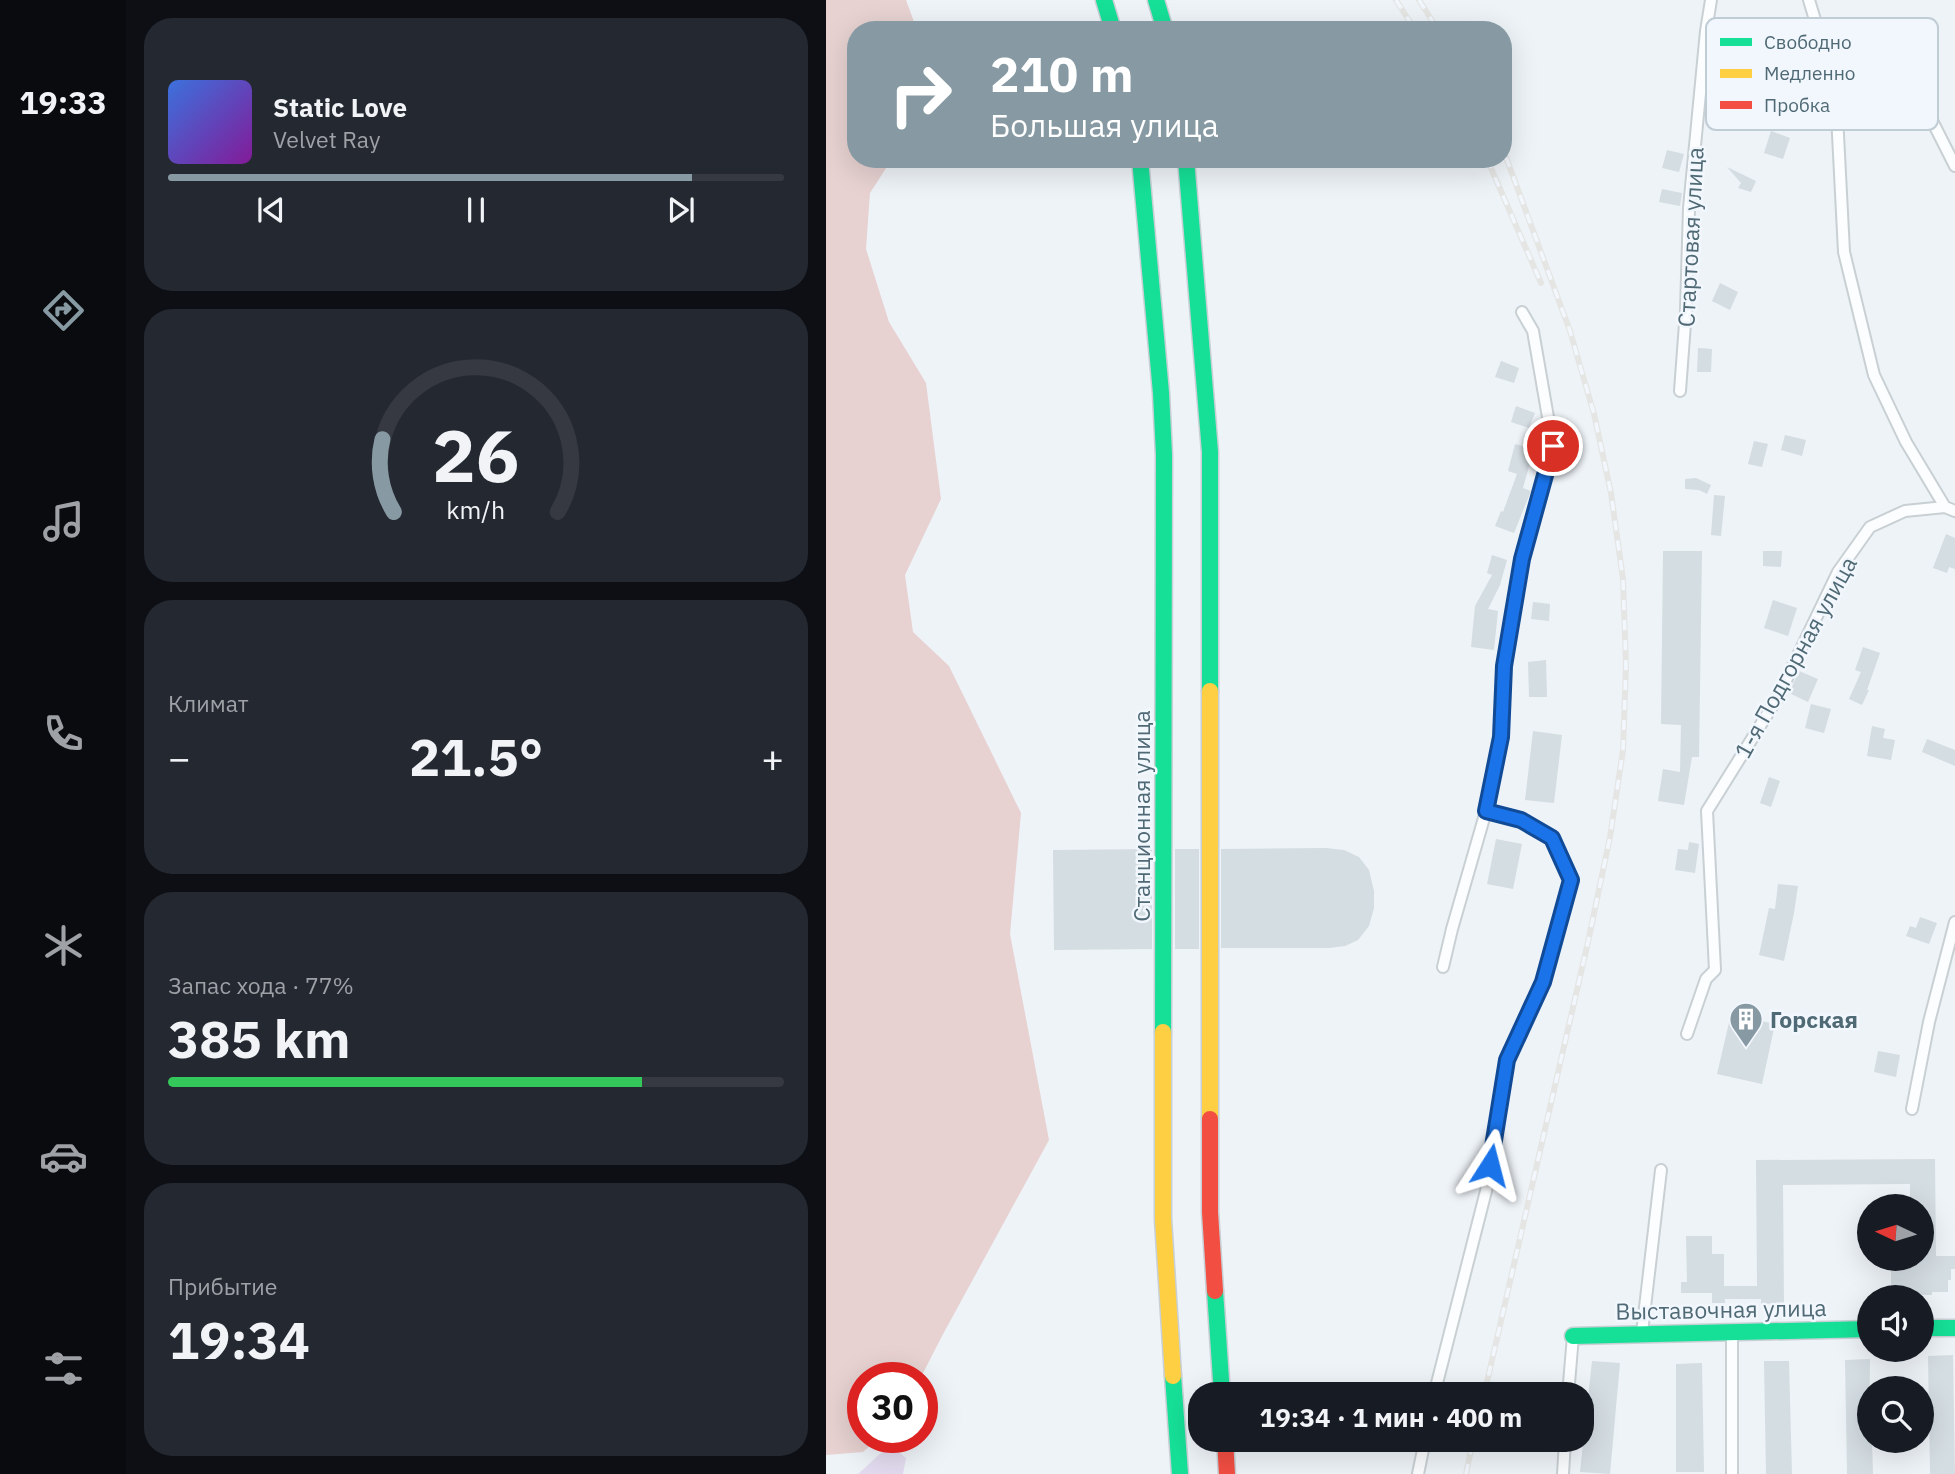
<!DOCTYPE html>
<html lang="ru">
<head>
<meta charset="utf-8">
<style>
  :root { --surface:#171b24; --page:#242831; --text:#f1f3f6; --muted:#9ea1a6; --line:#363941; --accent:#879aa3 }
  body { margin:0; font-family:"IBM Plex Sans",sans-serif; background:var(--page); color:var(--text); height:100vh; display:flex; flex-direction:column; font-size:26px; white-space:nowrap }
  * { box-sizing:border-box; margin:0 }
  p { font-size:23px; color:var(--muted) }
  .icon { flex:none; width:38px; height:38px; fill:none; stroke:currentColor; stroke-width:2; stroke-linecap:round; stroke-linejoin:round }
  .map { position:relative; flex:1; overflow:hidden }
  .panel { display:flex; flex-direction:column; gap:18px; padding:18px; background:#0d0f14; width:700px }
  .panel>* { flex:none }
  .guide { position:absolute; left:21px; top:21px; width:665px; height:147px; border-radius:28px; box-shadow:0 7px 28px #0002; background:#879aa3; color:#fff; overflow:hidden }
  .needle { width:46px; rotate:274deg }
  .tools { position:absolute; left:1031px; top:1194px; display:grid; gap:14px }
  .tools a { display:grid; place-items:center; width:77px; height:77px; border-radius:50%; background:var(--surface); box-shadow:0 7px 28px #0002; font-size:35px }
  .speed { position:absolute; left:21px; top:1362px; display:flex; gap:14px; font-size:35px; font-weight:700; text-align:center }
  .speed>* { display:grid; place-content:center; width:91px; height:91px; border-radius:50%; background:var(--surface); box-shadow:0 7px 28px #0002; line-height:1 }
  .speed .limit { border:10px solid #d22; background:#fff; color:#111 }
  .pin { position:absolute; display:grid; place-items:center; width:60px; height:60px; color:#fff; margin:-30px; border:4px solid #fff; border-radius:50%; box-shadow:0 2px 7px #0007 }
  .me { position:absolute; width:77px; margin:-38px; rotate:9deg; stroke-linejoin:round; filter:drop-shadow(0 0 5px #0008) }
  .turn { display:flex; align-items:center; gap:24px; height:147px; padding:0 28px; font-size:32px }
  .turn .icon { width:91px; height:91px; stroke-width:2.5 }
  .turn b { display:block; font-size:49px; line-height:60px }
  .big { font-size:52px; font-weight:700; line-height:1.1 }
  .panel .tile { flex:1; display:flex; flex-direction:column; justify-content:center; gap:10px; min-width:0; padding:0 24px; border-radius:28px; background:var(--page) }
  .panel .dial { align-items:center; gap:0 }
  .dial svg { height:182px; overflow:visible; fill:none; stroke:var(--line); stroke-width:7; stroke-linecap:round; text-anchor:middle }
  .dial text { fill:var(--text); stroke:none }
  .song { display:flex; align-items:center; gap:21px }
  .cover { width:84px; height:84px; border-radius:10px; background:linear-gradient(135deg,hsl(220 70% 55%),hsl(290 70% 35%)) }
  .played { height:7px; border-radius:4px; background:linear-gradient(90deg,var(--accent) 85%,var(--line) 85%) }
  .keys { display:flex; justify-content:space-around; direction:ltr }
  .heat { display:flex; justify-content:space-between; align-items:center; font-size:38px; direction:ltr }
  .charge { height:10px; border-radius:5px; background:linear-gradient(90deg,#34c759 77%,var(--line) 0) }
  .trip { position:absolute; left:362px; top:1382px; width:406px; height:70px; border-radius:28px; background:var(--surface); box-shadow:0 7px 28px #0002; font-weight:700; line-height:70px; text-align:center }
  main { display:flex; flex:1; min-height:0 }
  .dock { display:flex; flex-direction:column; width:126px; justify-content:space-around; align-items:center; background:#090b0e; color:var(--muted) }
  .dock .icon { width:49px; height:49px }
  .dock .on { color:var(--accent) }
  .dock b { font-size:32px; color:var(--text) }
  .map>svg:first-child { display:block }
</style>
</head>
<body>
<main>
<nav class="dock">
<b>19:33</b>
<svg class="icon on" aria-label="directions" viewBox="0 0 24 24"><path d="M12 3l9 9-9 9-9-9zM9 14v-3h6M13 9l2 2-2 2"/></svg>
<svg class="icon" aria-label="music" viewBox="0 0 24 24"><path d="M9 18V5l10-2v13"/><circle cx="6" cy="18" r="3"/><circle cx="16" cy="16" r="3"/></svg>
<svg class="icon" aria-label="phone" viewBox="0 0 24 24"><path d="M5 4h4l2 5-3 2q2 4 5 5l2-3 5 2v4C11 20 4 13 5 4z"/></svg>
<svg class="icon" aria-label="climate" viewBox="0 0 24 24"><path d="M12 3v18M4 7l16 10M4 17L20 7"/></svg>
<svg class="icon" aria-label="car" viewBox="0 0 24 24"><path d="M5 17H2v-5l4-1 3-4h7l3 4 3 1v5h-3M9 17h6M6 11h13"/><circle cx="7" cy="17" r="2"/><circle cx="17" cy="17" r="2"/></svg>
<svg class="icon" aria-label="filters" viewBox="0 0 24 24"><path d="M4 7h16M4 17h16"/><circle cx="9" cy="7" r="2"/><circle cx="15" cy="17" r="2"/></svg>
</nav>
<section class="panel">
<div class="tile">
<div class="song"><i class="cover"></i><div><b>Static Love</b><p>Velvet Ray</p></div></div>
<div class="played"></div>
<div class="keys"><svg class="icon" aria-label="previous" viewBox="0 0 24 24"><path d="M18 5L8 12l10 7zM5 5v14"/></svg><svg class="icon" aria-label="pause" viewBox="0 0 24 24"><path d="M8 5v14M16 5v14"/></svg><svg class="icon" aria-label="next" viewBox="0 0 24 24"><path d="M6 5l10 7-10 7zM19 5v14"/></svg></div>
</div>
<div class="tile dial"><svg viewBox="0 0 100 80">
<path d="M14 69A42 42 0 1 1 86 69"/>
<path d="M14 69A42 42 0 0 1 9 37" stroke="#879aa3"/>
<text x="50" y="56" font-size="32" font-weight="700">26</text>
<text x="50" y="72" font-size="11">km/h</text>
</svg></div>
<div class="tile"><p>Климат</p>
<div class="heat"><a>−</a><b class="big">21.5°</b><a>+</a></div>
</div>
<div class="tile"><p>Запас хода · 77%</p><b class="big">385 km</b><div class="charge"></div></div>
<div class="tile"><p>Прибытие</p><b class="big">19:34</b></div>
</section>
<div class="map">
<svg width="1129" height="1474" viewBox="0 0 1129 1474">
  <rect width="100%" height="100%" fill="#eef3f8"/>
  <path fill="#e3dcf0" d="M69,1449L80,1458L77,1474H32L55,1453Z"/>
  <path fill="#e7d1d1" d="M0,0H80L91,30H30V159H66L44,193L40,249L63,322L100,383L115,499L79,575L87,632L123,666L195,813L184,934L223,1140L116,1336L95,1377H37V1437H54L37,1452L0,1455Z"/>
  <path fill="#d4dde2" d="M945,131L964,138L957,159L938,153Z
    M841,150L858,154L853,172L836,168Z
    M901,167L930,181L925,192L912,188L915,183Z
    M836,189L856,193L854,206L833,202Z
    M894,283L912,292L904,310L886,301Z
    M872,348L886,349L885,372H871Z
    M675,361L693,368L688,383L669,377Z
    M690,406L709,413L703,428L685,422Z
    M959,435L980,440L976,456L955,450Z
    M928,441L942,444L936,467L922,464Z
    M689,444L708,449L697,488L705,491L688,533L669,526L675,511L677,512L691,474L682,471Z
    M870,478L885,485L881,494L873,490L859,489V479Z
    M888,495L899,496L895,536L885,535Z
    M1120,534L1129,538V569L1123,567L1121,573L1107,568Z
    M837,551H876L873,757H866L858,805L832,801L837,769L854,772L855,725L835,724Z
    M937,551H956L955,567L937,566Z
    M666,555L681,560L674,585L662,609L672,611L668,650L645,647L649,606L666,575L661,573Z
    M947,600L971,608L962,636L938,628Z
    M707,602L724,604L723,621L705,619Z
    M1037,647L1054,653L1041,690H1043L1036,705L1023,699L1035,672L1029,670Z
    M720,660L721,697H703L702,662Z
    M973,671L992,679L982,702L963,693Z
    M985,704L1005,709L998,733L979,728Z
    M1046,726L1059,729L1057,738L1069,740L1065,760L1041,756Z
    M707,731L736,735L728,803L699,800Z
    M1101,739L1129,750V766L1096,752Z
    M943,777L954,781L945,807L934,803Z
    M670,839L696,844L687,889L661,884Z
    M863,842L873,844L869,873L849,870L852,849L862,850Z
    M500,848L518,850L533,857L543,870L548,891V908L543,926L532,940L519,946L503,948H395V849Z
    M326,849V949L228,950L227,850Z
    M349,849H373V949H349Z
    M952,884L972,886L968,913L958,961L933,955L943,908L949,909Z
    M1094,917L1111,923L1103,944L1080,936L1084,926L1090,928Z
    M905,1014L949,1024L936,1084L891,1074Z
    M1052,1051L1074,1055L1070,1077L1048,1072Z
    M1109,1159L1110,1256H1129V1269H1125V1280H1122V1292H1106V1295H1065V1258H1096V1206H1084V1184L957,1185L958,1303L935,1304V1299H899V1303H886V1293H855V1282H861L860,1236H886V1254H898V1286H931L930,1160Z
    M1127,1355L1129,1474H1104L1102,1356Z
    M1044,1359L1043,1440H1046L1047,1474H1021L1019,1360Z
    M766,1361L794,1363L784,1474L754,1472Z
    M938,1361H963L966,1474H940Z
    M876,1363L878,1472H850V1364Z"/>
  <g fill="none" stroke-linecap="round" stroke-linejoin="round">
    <defs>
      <path id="street" d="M983,0L1002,63L1011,115L1018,252L1048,375L1080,442L1119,507
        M1090,89L1129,166
        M854,391L860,310L863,208L880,31L885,0
        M617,967L626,929L660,811L675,737L678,665L696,559L727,446L707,331L696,312
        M861,1034L880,979L889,970L881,811L952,697L1012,572L1044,527L1079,511L1119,507L1129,511
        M1086,1109L1103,1022L1129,922
        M906,1332V1474
        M816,1333L835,1170
        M608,1395L660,1191L681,1060L717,982L745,880L726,838L695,820L660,811
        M742,1395L747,1336
        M592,1474L599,1440
        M737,1474L739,1440"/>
      <path id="fast" d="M278,0L287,30
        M330,0L339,30
        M314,159L335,393L338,455L337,1032
        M360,159L384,452V691
        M389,1291L396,1395
        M1096,1328H1129
        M747,1336L1043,1329
        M347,1376L354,1474"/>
      <path id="slow" d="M384,691V1119
        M337,1032V1219L347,1376"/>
      <path id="jam" d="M384,1119V1212L389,1291
        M399,1440L401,1474"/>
    </defs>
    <use href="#street" stroke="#c8d0d4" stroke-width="14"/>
    <use href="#fast" stroke="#c8d0d5" stroke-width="19"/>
    <use href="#slow" stroke="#c8d0d5" stroke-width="19"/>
    <use href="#jam" stroke="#c8d0d5" stroke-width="19"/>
    <use href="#street" stroke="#fcfdfe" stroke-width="10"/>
    <use href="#fast" stroke="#16e098" stroke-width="16"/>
    <use href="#slow" stroke="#ffcf43" stroke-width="16"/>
    <use href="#jam" stroke="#f24e42" stroke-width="16"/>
    <defs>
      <path id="rail" d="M570,0L589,30
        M593,0L612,30
        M661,159L715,283
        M658,1395L762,942L784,837L797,750L800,666L797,579L785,493L768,414L744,331L677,149
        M640,1474L647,1440"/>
    </defs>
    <use href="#rail" stroke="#e5e6e4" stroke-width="6"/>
    <use href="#rail" stroke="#f2f7fe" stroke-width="3.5" stroke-dasharray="10" stroke-linecap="butt"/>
  </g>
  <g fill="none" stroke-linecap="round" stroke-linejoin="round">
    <defs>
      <path id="route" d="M664,1165L681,1060L717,982L745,880L726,838L695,820L660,811L675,737L678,666L696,559L727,446"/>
    </defs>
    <use href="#route" stroke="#114b97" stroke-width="18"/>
    <use href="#route" stroke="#1a73e8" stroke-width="12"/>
  </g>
  <defs>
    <symbol id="building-pin" viewBox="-11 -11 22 30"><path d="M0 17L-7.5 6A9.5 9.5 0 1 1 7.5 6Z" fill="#879aa3" stroke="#f2f7fe"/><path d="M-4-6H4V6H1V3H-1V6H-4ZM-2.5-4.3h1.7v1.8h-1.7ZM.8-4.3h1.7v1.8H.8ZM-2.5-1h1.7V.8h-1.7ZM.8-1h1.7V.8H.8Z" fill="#fff"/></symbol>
  </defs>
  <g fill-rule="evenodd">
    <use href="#building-pin" x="901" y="1000" width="38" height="52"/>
  </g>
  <g text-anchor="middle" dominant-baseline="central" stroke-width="5" stroke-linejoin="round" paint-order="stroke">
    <g font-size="23" fill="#506a75" stroke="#f2f7fe">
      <text transform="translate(864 237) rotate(-87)">Стартовая улица</text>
      <text transform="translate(969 657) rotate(-61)">1-я Подгорная улица</text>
      <text transform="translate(315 816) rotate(-90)">Станционная улица</text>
      <text transform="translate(895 1309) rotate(-1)">Выставочная улица</text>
    </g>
    <g font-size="23" font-weight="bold" fill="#506a75" stroke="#f2f7fe" text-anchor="start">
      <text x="944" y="1019">Горская</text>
    </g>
  </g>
  <rect x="880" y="18" width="232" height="112" rx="10" fill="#f2f7fe" stroke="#c1cdd5" stroke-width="2"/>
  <rect x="894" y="38" width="32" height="8" fill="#16e098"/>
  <rect x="894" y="69" width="32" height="9" fill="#ffcf43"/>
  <rect x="894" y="101" width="32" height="8" fill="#f24e42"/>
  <g font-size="19" fill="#506a75">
    <text x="938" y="49">Свободно</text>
    <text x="938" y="80">Медленно</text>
    <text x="938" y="112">Пробка</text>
  </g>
</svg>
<div class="tools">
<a><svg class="needle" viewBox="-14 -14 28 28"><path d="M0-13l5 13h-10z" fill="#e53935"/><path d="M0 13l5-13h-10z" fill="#9ea1a6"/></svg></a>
<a><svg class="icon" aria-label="sound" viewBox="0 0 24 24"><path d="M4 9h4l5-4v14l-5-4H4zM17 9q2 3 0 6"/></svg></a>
<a><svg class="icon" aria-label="search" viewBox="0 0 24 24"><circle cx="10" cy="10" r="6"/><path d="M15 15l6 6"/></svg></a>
</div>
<div class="speed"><div class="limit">30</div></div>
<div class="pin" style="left:727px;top:446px;background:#d93025"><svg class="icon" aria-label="arrive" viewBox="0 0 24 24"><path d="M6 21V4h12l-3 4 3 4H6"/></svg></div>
<svg class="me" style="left:664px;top:1165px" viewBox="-20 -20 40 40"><path d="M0-17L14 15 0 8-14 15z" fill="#1a73e8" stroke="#fff" stroke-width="4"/></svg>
<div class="trip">19:34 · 1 мин · 400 m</div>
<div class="guide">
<div class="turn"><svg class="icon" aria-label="right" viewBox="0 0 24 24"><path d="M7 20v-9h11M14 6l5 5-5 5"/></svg><div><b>210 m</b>Большая улица</div></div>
</div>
</div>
</main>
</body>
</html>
